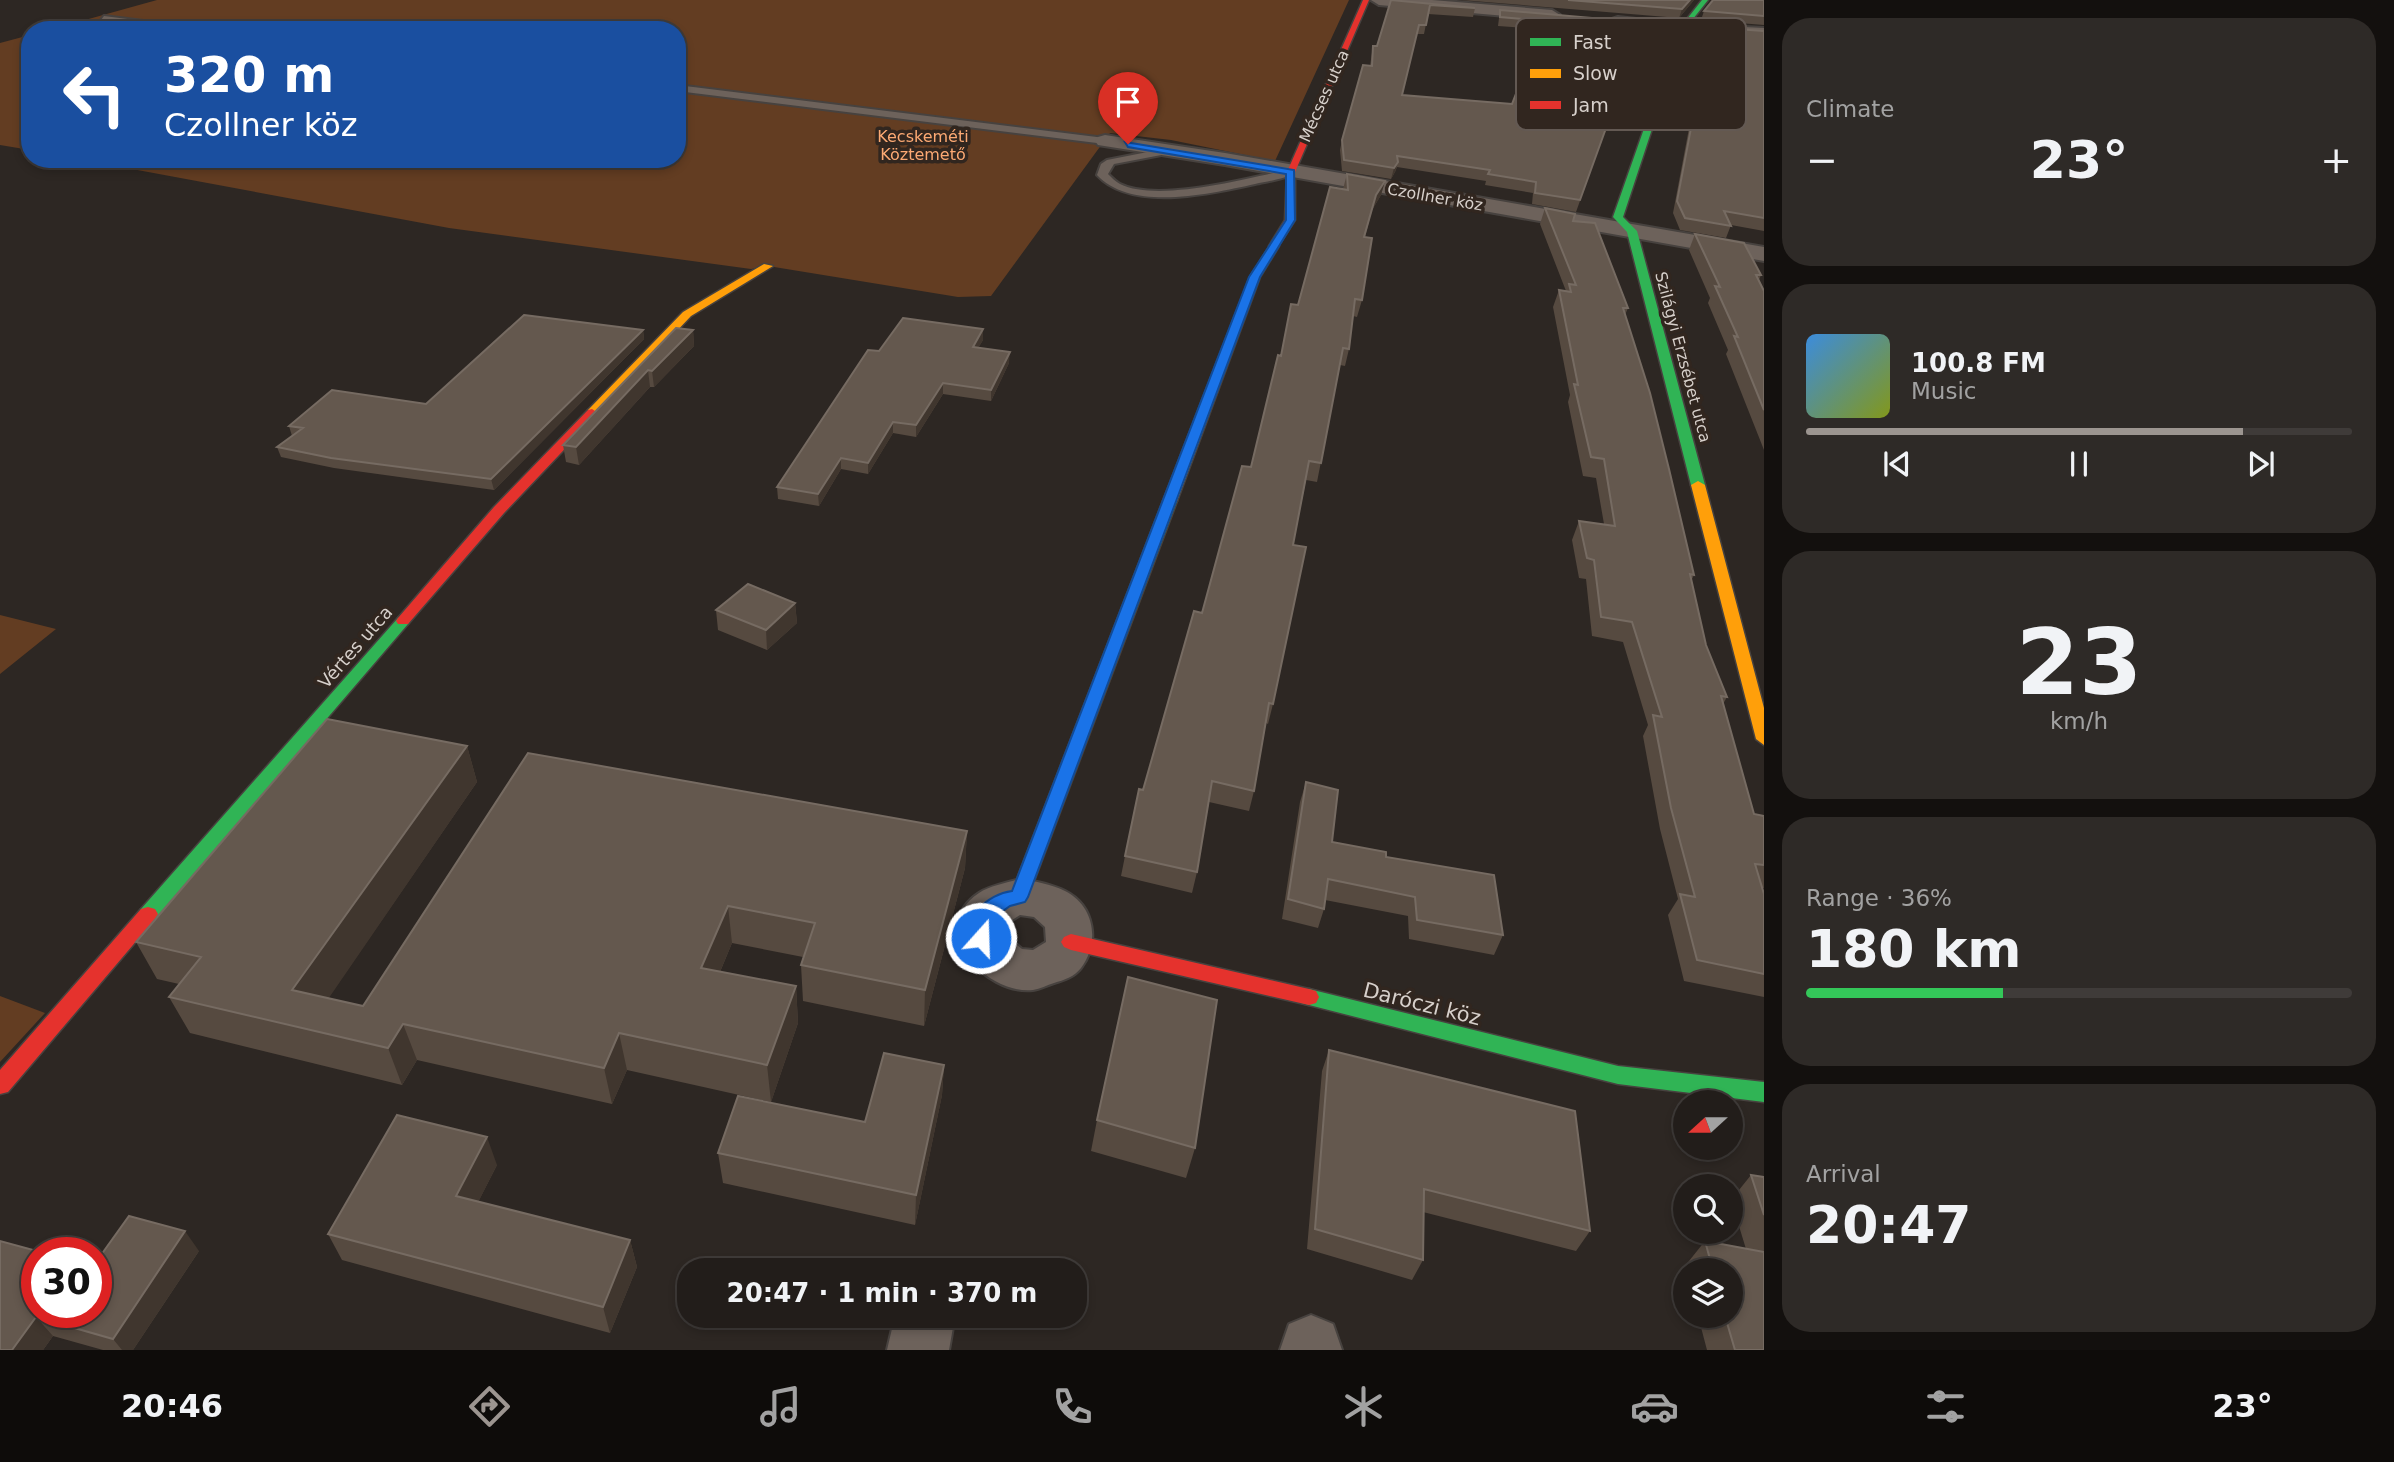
<!DOCTYPE html>
<html lang="en">
<head>
<meta charset="utf-8">
<style>
  :root { --surface:#221d1a; --page:#2e2a27; --text:#f1f3f6; --muted:#a2a2a2; --line:#3f3b39; --accent:#9c9590 }
  body { margin:0; font-family:"DejaVu Sans",sans-serif; background:var(--page); color:var(--text); height:100vh; display:flex; flex-direction:column; font-size:26px; white-space:nowrap }
  * { box-sizing:border-box; margin:0 }
  p { font-size:23px; color:var(--muted) }
  .icon { flex:none; width:38px; height:38px; fill:none; stroke:currentColor; stroke-width:2; stroke-linecap:round; stroke-linejoin:round }
  .map { position:relative; flex:1; overflow:hidden }
  .sheet { display:flex; flex-direction:column; gap:18px; padding:18px; background:#13100e; width:630px }
  .sheet>* { flex:none }
  .top-card { position:absolute; left:21px; top:21px; width:665px; height:147px; border-radius:28px; box-shadow:0 4px 10px #0003,0 0 0 2px var(--line); background:#1a4fa0; color:#fff; overflow:hidden }
  .needle { width:46px; rotate:249deg }
  .controls { position:absolute; left:1673px; top:1090px; display:grid; gap:14px }
  .controls a { display:grid; place-items:center; width:70px; height:70px; border-radius:50%; background:var(--surface); box-shadow:0 4px 10px #0003,0 0 0 2px var(--line); font-size:35px }
  .speed { position:absolute; left:21px; top:1237px; display:flex; gap:14px; font-size:35px; font-weight:700; text-align:center }
  .speed>* { display:grid; place-content:center; width:91px; height:91px; border-radius:50%; background:var(--surface); box-shadow:0 4px 10px #0003,0 0 0 2px var(--line); line-height:1 }
  .speed .limit { border:10px solid #d22; background:#fff; color:#111 }
  .pin { position:absolute; display:grid; place-items:center; width:60px; height:60px; color:#fff; margin:-72px -30px; border-radius:50% 50% 50% 0; rotate:-45deg; box-shadow:0 0 7px #0007 }
  .pin .icon { rotate:45deg }
  .me { position:absolute; width:77px; margin:-38px; rotate:20deg; stroke-linejoin:round; filter:drop-shadow(0 0 5px #0008) }
  .turn { display:flex; align-items:center; gap:24px; height:147px; padding:0 28px; font-size:32px }
  .turn .icon { width:91px; height:91px; stroke-width:2.5 }
  .turn b { display:block; font-size:49px; line-height:60px }
  .big { font-size:52px; font-weight:600; line-height:1.1 }
  .sheet .card { flex:1; display:flex; flex-direction:column; justify-content:center; gap:10px; min-width:0; padding:0 24px; border-radius:28px; background:var(--page) }
  .sheet .dial { align-items:center; gap:0 }
  .dial b { font-size:91px; line-height:1 }
  .song { display:flex; align-items:center; gap:21px }
  .cover { width:84px; height:84px; border-radius:10px; background:linear-gradient(135deg,hsl(210 70% 55%),hsl(70 70% 35%)) }
  .played { height:7px; border-radius:4px; background:linear-gradient(90deg,var(--accent) 80%,var(--line) 80%) }
  .keys { display:flex; justify-content:space-around; direction:ltr }
  .heat { display:flex; justify-content:space-between; align-items:center; font-size:38px; direction:ltr }
  .charge { height:10px; border-radius:5px; background:linear-gradient(90deg,#34c759 36%,var(--line) 0) }
  .trip { position:absolute; left:677px; top:1258px; width:410px; height:70px; border-radius:28px; background:var(--surface); box-shadow:0 4px 10px #0003,0 0 0 2px var(--line); font-weight:600; line-height:70px; text-align:center }
  .tabs { display:flex; height:112px; justify-content:space-around; align-items:center; background:#0e0c0a; color:var(--muted) }
  .tabs .icon { width:49px; height:49px }
  .tabs .current { color:var(--accent) }
  .tabs b { font-size:32px; color:var(--text) }
  main { display:flex; flex:1; min-height:0 }
  .map>svg:first-child { display:block }
</style>
</head>
<body>
<main>
<div class="map">
<svg width="1764" height="1350" viewBox="0 0 1764 1350">
  <rect width="100%" height="100%" fill="#2d2723"/>
  <path fill="#633d22" d="M157,0H1349L1275,161L1171,140L1110,133L991,296L958,297L768,266L751,269L449,228L78,159H677V30H49Z
    M30,35V150L0,145V43Z
    M0,615L56,629L0,674Z
    M0,996L45,1013L0,1062Z"/>
  <g fill="none" stroke-linecap="round" stroke-linejoin="round">
    <defs>
      <path id="lane" d="M104,16L198,28L202,30H177L101,20Z
        M677,85L1105,138L1110,141L1105,144L677,91Z
        M1173,147L1177,148V152L1114,164L1108,174C1111,177 1116,182 1120,184C1158,203 1250,178 1291,169L1296,172C1286,179 1268,181 1255,184C1210,194 1131,212 1097,175L1101,164L1107,160Z"/>
      <path id="street" d="M1371,0H1432L1552,10L1560,15L1552,20L1379,5Z
        M1618,17L1682,24L1764,28V38L1682,34L1612,25L1610,22L1612,19Z
        M1105,135L1225,153L1764,247V261L1225,165L1098,145L1095,141L1098,137Z
        M1019,879C1034,881 1051,884 1065,891C1095,906 1100,943 1081,968C1074,977 1064,980 1054,983C1047,985 1040,989 1033,990C984,995 926,928 979,893C989,886 1007,883 1019,879ZM1020,915L1034,917L1045,927L1046,942L1033,950L1022,949L1006,936V924Z
        M1311,1315L1333,1324L1342,1350H1280L1289,1324Z
        M895,1316H955L949,1350H887Z"/>
      <path id="fast" d="M1702,0H1708L1685,29L1623,217L1637,231L1705,485L1698,489L1691,485L1627,232L1613,217L1679,29Z
        M1170,497L1177,501L1028,897L1026,902L1019,904L1012,902L1010,897L1163,501Z
        M403,616L410,621L408,624L155,919L148,921L141,919L138,914L141,909L398,618Z
        M1309,989L1618,1066L1764,1082V1102L1618,1084L1309,1005L1302,1003L1299,997L1302,991Z"/>
      <path id="slow" d="M1271,244L1279,246L1260,277L1177,501L1175,504H1165L1163,501L1250,277Z
        M764,264L773,266L691,316L596,416H588V410L683,312Z
        M1698,481L1705,485L1764,708V745L1756,739L1691,485Z"/>
      <path id="jam" d="M1363,0H1369L1295,172V220L1277,248H1271L1269,246L1285,220L1287,172Z
        M592,409L598,413L596,416L504,513L408,624H398L396,621L398,618L494,507L588,410Z
        M148,907L155,909L158,914L155,919L8,1092L0,1094V1070L141,909Z
        M1071,934L1309,989L1316,991L1319,997L1316,1003L1309,1005L1071,950L1064,947L1061,942L1064,937Z"/>
    </defs>
    <use href="#lane" stroke="#47423f" stroke-width="4"/>
    <use href="#street" stroke="#47423f" stroke-width="4"/>
    <use href="#fast" stroke="#47423f" stroke-width="3"/>
    <use href="#slow" stroke="#47423f" stroke-width="3"/>
    <use href="#jam" stroke="#47423f" stroke-width="3"/>
    <use href="#lane" fill="#6d625b" fill-rule="evenodd"/>
    <use href="#street" fill="#6d625b" fill-rule="evenodd"/>
    <use href="#fast" fill="#30b455" fill-rule="evenodd"/>
    <use href="#slow" fill="#ff9f0a" fill-rule="evenodd"/>
    <use href="#jam" fill="#e5322d" fill-rule="evenodd"/>
  </g>
  <path fill="#564a40" d="M1391,0L1475,8L1473,17L1428,14L1424,34H1417L1402,95L1512,104L1541,29L1498,26L1500,10L1673,25L1668,38L1640,34L1576,212L1532,204L1533,193L1485,185L1486,181L1397,167L1395,172L1391,179L1342,171L1340,150L1342,140L1370,66L1373,46H1377Z
    M1461,0H1694L1679,18Z
    M1764,0V25L1701,20L1704,11Z
    M1694,26L1764,31V231L1731,225L1726,238L1680,230L1673,213L1697,86L1691,36Z
    M1347,174L1385,181L1381,195L1372,210L1365,237L1362,300L1357,317L1353,316L1349,349L1345,366L1340,365L1317,482L1306,480L1293,545L1273,704L1268,724L1266,723L1254,791L1249,811L1209,802L1197,872L1192,893L1121,876L1125,856L1143,790L1251,467L1281,356L1291,304L1298,305L1343,189Z
    M1545,208L1573,221L1628,308L1625,315L1694,575L1691,581L1706,645L1727,697L1723,704L1754,814L1764,816V888H1762L1764,894V997L1684,981L1668,915L1678,899L1660,829L1643,736L1648,725L1623,642L1592,636L1586,579L1579,578L1572,540L1579,521L1604,524L1596,478L1583,476L1568,402L1570,395L1553,307L1559,290L1566,291L1540,224Z
    M1695,234L1761,275L1759,280L1764,291V450L1726,354L1728,350L1708,303L1710,298L1689,250Z
    M983,329V340L978,348L1009,363L991,401L943,394L916,437L893,433L868,474L841,469L819,506L778,499L777,487L879,351Z
    M643,330L644,339L494,490L334,468L281,457L277,447L292,436L289,426L426,404Z
    M693,330L694,346L654,387H650L579,465L566,462L563,445Z
    M795,603L797,623L767,650L718,630L716,610Z
    M467,746L477,782L328,998L363,1006L967,831L965,868L924,1026L803,1001L801,965L803,957L732,943L720,972L796,986L798,1023L771,1102L627,1070L612,1104L417,1060L402,1085L190,1033L169,997L179,984L157,979L136,942Z
    M1306,782L1332,842L1386,857L1503,935L1494,955L1409,939L1408,916L1325,900L1324,909L1318,928L1282,919L1300,802Z
    M1329,1050L1590,1231L1576,1251L1423,1212V1260L1412,1280L1307,1249L1322,1071Z
    M944,1065L942,1095L915,1225L723,1183L718,1153L865,1122Z
    M1097,1120L1195,1148L1186,1178L1091,1151Z
    M497,1165L478,1202L630,1240L637,1267L610,1333L342,1260L328,1234Z
    M1751,1175L1764,1177V1350H1707L1698,1316H1731V1270H1686L1685,1266L1705,1241L1746,1249L1731,1200Z
    M199,1251L133,1350H103L53,1336L43,1350H0L37,1312Z"/>
  <path fill="#40362e" d="M1690,0H1694L1679,18L1682,9Z
    M1398,162L1395,172L1391,179L1394,168Z
    M1385,181L1381,195L1372,210L1360,253L1376,195Z
    M983,329V340L972,358L973,347Z
    M643,330L644,339L494,490L491,479Z
    M693,330L694,346L654,387L652,371Z
    M1010,352L1009,363L991,401V390Z
    M648,370L650,387L579,465L576,447Z
    M943,383V394L916,437V425Z
    M893,422V433L868,474V463Z
    M841,458V469L819,506L818,494Z
    M795,603L797,623L767,650L766,630Z
    M467,746L477,782L309,1027L292,990Z
    M967,831L965,868L924,1026L925,990Z
    M728,906L732,943L706,1005L701,968Z
    M796,986L798,1023L771,1102L767,1065Z
    M403,1024L417,1060L402,1085L388,1048Z
    M619,1033L627,1070L612,1104L604,1068Z
    M944,1065L942,1095L915,1225L916,1195Z
    M487,1137L497,1165L467,1224L456,1196Z
    M185,1231L199,1251L133,1350H122L113,1339Z
    M630,1240L637,1267L610,1333L603,1307Z
    M36,1317L53,1336L43,1350H12Z"/>
  <path fill="#64584e" stroke="#766b62" stroke-width="2" d="M1391,0L1475,8L1430,5L1426,25H1419L1402,95L1512,104L1544,21L1500,17V10L1673,25L1671,29L1643,26L1580,200L1535,193L1536,182L1488,174L1490,170L1397,156L1398,162L1394,168L1344,160L1342,140L1363,65L1372,66L1373,46H1377Z
    M1568,0H1690L1682,9Z
    M1713,0H1764V16L1704,11Z
    M1694,26L1764,31V218L1724,211L1731,226L1685,218L1677,201L1701,76Z
    M1347,174L1385,181L1376,195L1364,237L1372,238L1362,300L1355,299L1349,349L1343,348L1321,463L1309,461L1293,545L1306,547L1273,704L1269,703L1254,791L1212,781L1197,872L1125,856L1139,789L1143,790L1194,611L1202,613L1242,466L1251,467L1278,355L1281,356L1291,304L1298,305L1330,187L1348,190Z
    M1545,208L1575,214L1573,221L1595,223L1628,308H1623L1650,393L1669,469L1694,575L1690,574L1706,645L1727,697L1721,696L1754,814L1764,816V865L1755,864L1764,894V974L1697,960L1680,894L1695,897L1671,808L1653,715L1662,717L1632,622L1601,617L1594,560L1587,558L1579,521L1615,526L1604,459L1591,457L1574,384L1578,385L1559,290L1571,292L1569,284L1576,285Z
    M1695,234L1744,243L1761,275H1756L1764,291V410L1734,336L1738,337L1715,286L1720,287Z
    M524,315L643,330L491,479L331,458L277,447L303,428L289,426L332,390L426,404Z
    M903,318L983,329L973,347L1010,352L991,390L943,383L916,425L893,422L868,463L841,458L818,494L777,487L868,350L879,351Z
    M676,328L693,330L652,371L648,370L576,447L563,445Z
    M748,584L795,603L766,630L716,610Z
    M327,719L467,746L292,990L363,1006L528,753L967,831L925,990L801,965L815,923L728,906L701,968L796,986L767,1065L619,1033L604,1068L403,1024L388,1048L169,997L201,957L136,942Z
    M1306,782L1338,790L1332,842L1386,852V857L1494,875L1503,935L1417,920L1415,897L1328,879L1324,909L1288,899Z
    M1128,977L1217,1000L1195,1148L1097,1120Z
    M1329,1050L1575,1111L1590,1231L1424,1189L1423,1260L1315,1229Z
    M884,1053L944,1065L916,1195L718,1153L738,1096L865,1122Z
    M397,1115L487,1137L456,1196L630,1240L603,1307L328,1234Z
    M1751,1175L1764,1177V1215Z
    M129,1216L185,1231L113,1339L36,1317L12,1350H0V1241L44,1253H37V1312H96V1262Z
    M1705,1241L1764,1252V1350H1735L1725,1316H1731V1270H1713Z"/>
  <path fill="#1a73e8" stroke="#114b97" stroke-width="2" d="M1125,142L1294,170L1295,220L1260,277L1028,897L1025,902L1010,906L992,919L987,944L981,946L974,944C960,918 988,894 1012,891L1249,277L1286,220V174L1128,147Z"/>
  <g text-anchor="middle" dominant-baseline="central" stroke-width="7" stroke-linejoin="round" paint-order="stroke">
    <g font-size="16" fill="#d7d0cb" stroke="#31261f">
      <text transform="translate(1324 96) rotate(-66)">Mécses utca</text>
      <text transform="translate(1435 197) rotate(10)">Czollner köz</text>
      <text transform="translate(1683 357) rotate(75)">Szilágyi Erzsébet utca</text>
    </g>
    <g font-size="16" fill="#fca973" stroke="#31261f">
      <text x="923" y="136">Kecskeméti<tspan x="923" dy="18">Köztemető</tspan></text>
    </g>
    <g font-size="18" fill="#d7d0cb" stroke="#31261f">
      <text transform="translate(355 647) rotate(-49)">Vértes utca</text>
    </g>
    <g font-size="21" fill="#d7d0cb" stroke="#31261f">
      <text transform="translate(1422 1004) rotate(14)">Daróczi köz</text>
    </g>
  </g>
  <rect x="1516" y="18" width="230" height="112" rx="10" fill="#31261f" stroke="#635953" stroke-width="2"/>
  <rect x="1530" y="38" width="31" height="8" fill="#30b455"/>
  <rect x="1530" y="69" width="31" height="9" fill="#ff9f0a"/>
  <rect x="1530" y="101" width="31" height="8" fill="#e5322d"/>
  <g font-size="19" fill="#d7d0cb">
    <text x="1573" y="49">Fast</text>
    <text x="1573" y="80">Slow</text>
    <text x="1573" y="112">Jam</text>
  </g>
</svg>
<div class="controls">
<a><svg class="needle" viewBox="-14 -14 28 28"><path d="M0-13l5 13h-10z" fill="#e53935"/><path d="M0 13l5-13h-10z" fill="#a2a2a2"/></svg></a>
<a><svg class="icon" aria-label="search" viewBox="0 0 24 24"><circle cx="10" cy="10" r="6"/><path d="M15 15l6 6"/></svg></a>
<a><svg class="icon" aria-label="layers" viewBox="0 0 24 24"><path d="M12 4l9 5-9 5-9-5zM3 14l9 5 9-5"/></svg></a>
</div>
<div class="speed"><div class="limit">30</div></div>
<div class="pin" style="left:1128px;top:144px;background:#d93025"><svg class="icon" aria-label="arrive" viewBox="0 0 24 24"><path d="M6 21V4h12l-3 4 3 4H6"/></svg></div>
<svg class="me" style="left:981px;top:938px" viewBox="-20 -20 40 40"><circle r="17" fill="#1a73e8" stroke="#fff" stroke-width="3"/><path d="M0-11L8 9 0 5-8 9z" fill="#fff"/></svg>
<div class="trip">20:47 · 1 min · 370 m</div>
<div class="top-card">
<div class="turn"><svg class="icon" aria-label="left" viewBox="0 0 24 24"><path d="M17 20v-9H6M10 6l-5 5 5 5"/></svg><div><b>320 m</b>Czollner köz</div></div>
</div>
</div>
<section class="sheet">
<div class="card"><p>Climate</p>
<div class="heat"><a>−</a><b class="big">23°</b><a>+</a></div>
</div>
<div class="card">
<div class="song"><i class="cover"></i><div><b>100.8 FM</b><p>Music</p></div></div>
<div class="played"></div>
<div class="keys"><svg class="icon" aria-label="previous" viewBox="0 0 24 24"><path d="M18 5L8 12l10 7zM5 5v14"/></svg><svg class="icon" aria-label="pause" viewBox="0 0 24 24"><path d="M8 5v14M16 5v14"/></svg><svg class="icon" aria-label="next" viewBox="0 0 24 24"><path d="M6 5l10 7-10 7zM19 5v14"/></svg></div>
</div>
<div class="card dial"><b>23</b><p>km/h</p></div>
<div class="card"><p>Range · 36%</p><b class="big">180 km</b><div class="charge"></div></div>
<div class="card"><p>Arrival</p><b class="big">20:47</b></div>
</section>
</main>
<nav class="tabs">
<b>20:46</b>
<svg class="icon current" aria-label="directions" viewBox="0 0 24 24"><path d="M12 3l9 9-9 9-9-9zM9 14v-3h6M13 9l2 2-2 2"/></svg>
<svg class="icon" aria-label="music" viewBox="0 0 24 24"><path d="M9 18V5l10-2v13"/><circle cx="6" cy="18" r="3"/><circle cx="16" cy="16" r="3"/></svg>
<svg class="icon" aria-label="phone" viewBox="0 0 24 24"><path d="M5 4h4l2 5-3 2q2 4 5 5l2-3 5 2v4C11 20 4 13 5 4z"/></svg>
<svg class="icon" aria-label="climate" viewBox="0 0 24 24"><path d="M12 3v18M4 7l16 10M4 17L20 7"/></svg>
<svg class="icon" aria-label="car" viewBox="0 0 24 24"><path d="M5 17H2v-5l4-1 3-4h7l3 4 3 1v5h-3M9 17h6M6 11h13"/><circle cx="7" cy="17" r="2"/><circle cx="17" cy="17" r="2"/></svg>
<svg class="icon" aria-label="filters" viewBox="0 0 24 24"><path d="M4 7h16M4 17h16"/><circle cx="9" cy="7" r="2"/><circle cx="15" cy="17" r="2"/></svg>
<b>23°</b>
</nav>
</body>
</html>
